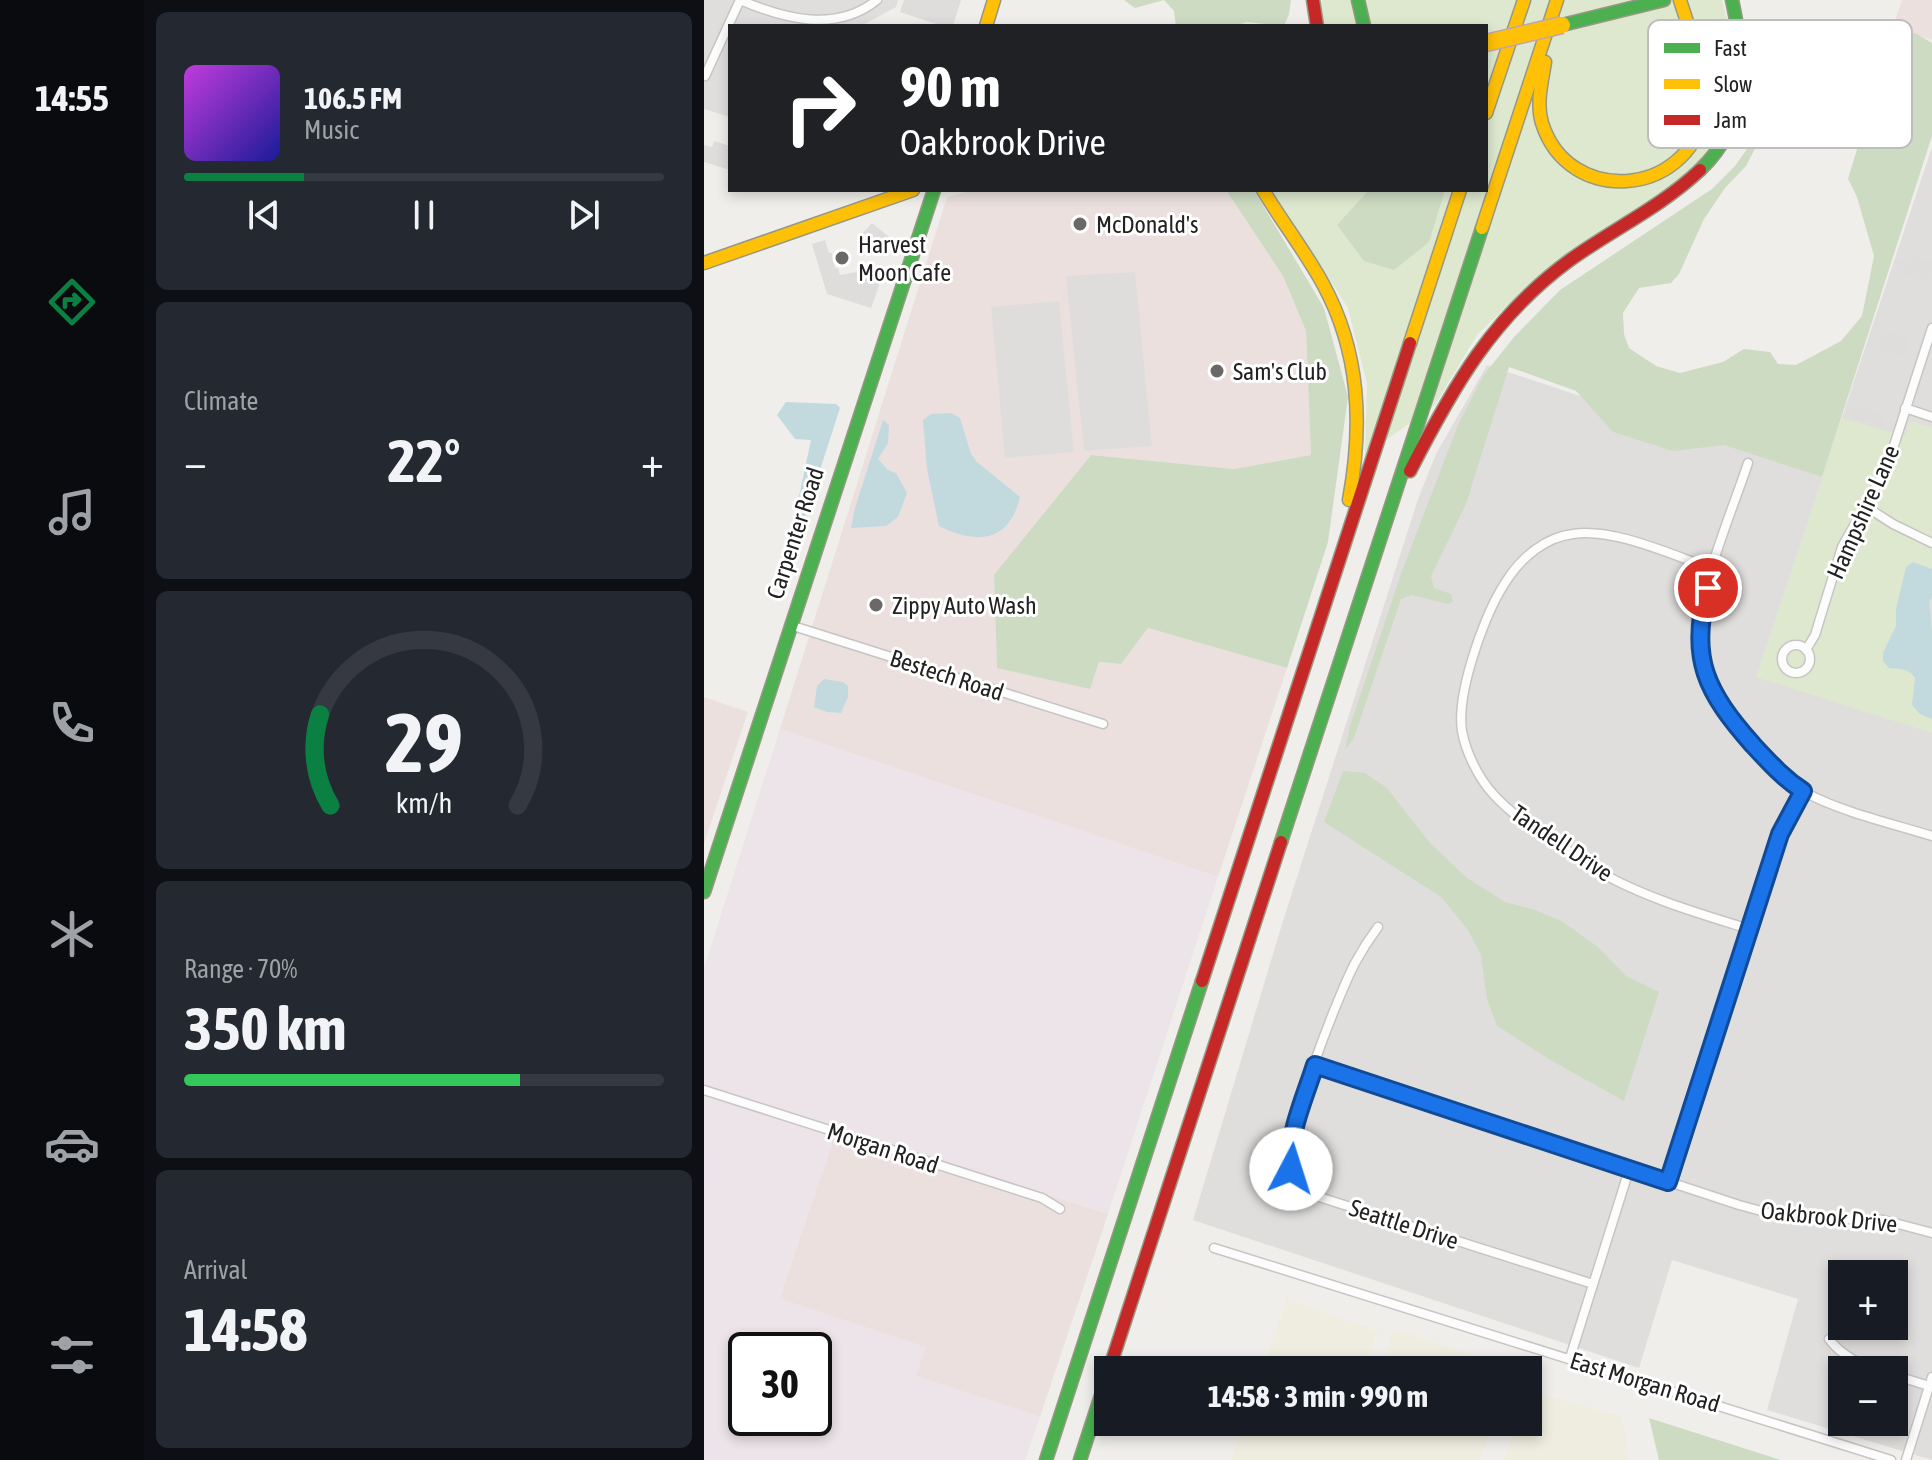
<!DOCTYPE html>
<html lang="en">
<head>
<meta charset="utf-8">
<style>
  :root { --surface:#171b24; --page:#242831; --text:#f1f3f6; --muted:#9ea1a6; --line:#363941; --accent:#0b8043 }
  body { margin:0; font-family:"Asap Condensed",sans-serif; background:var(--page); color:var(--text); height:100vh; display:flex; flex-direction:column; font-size:30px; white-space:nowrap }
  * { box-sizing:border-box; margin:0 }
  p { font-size:26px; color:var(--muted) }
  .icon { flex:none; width:44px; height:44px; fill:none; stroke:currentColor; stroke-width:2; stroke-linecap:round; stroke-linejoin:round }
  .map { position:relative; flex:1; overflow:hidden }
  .side { display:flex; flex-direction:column; gap:12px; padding:12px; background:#0d0f14; width:560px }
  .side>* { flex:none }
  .top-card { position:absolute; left:24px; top:24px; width:760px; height:168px; border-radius:0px; box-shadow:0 4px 12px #0003; background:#202124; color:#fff; overflow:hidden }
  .tools { position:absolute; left:1124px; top:1260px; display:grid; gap:16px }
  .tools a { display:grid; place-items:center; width:80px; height:80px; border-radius:0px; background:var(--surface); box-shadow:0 4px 12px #0003; font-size:40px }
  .speed { position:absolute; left:24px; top:1332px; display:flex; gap:16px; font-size:40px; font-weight:700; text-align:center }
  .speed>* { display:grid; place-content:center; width:104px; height:104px; border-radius:50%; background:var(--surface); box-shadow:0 4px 12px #0003; line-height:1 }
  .speed .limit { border:4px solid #111; border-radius:12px; background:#fff; color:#111 }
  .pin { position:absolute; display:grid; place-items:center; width:68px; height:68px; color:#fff; margin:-34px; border:4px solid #fff; border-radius:50%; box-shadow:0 2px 8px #0007 }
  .me { position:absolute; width:88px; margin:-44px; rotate:5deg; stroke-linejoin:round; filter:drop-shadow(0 0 6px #0008) }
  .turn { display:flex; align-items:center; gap:28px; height:168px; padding:0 40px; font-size:36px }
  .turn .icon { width:104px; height:104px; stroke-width:2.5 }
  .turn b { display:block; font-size:56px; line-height:68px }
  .big { font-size:60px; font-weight:700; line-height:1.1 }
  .side .tile { flex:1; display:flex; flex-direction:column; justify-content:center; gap:12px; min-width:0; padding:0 28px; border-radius:12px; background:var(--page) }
  .side .dial { align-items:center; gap:0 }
  .dial svg { height:208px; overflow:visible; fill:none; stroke:var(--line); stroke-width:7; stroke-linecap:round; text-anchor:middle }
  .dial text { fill:var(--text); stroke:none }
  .song { display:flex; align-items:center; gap:24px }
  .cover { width:96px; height:96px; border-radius:12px; background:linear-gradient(135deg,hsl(290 70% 55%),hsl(240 70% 35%)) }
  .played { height:8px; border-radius:4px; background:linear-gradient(90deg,var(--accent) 25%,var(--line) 25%) }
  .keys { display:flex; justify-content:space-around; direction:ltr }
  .heat { display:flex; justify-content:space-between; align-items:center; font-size:44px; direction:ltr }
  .charge { height:12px; border-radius:6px; background:linear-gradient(90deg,#34c759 70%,var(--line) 0) }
  .trip { position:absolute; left:390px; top:1356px; width:448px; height:80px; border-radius:0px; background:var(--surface); box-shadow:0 4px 12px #0003; font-weight:700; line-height:80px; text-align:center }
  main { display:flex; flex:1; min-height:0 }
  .tab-bar { display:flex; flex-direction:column; width:144px; justify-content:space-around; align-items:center; background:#090b0e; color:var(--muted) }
  .tab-bar .icon { width:56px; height:56px }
  .tab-bar .active { color:var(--accent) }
  .tab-bar b { font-size:36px; color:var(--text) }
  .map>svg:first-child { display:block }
</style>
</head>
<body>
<main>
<nav class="tab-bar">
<b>14:55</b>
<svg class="icon active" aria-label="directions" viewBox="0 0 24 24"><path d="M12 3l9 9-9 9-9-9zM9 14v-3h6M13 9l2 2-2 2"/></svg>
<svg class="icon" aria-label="music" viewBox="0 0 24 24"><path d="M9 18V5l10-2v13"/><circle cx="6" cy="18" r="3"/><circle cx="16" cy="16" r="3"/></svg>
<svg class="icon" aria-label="phone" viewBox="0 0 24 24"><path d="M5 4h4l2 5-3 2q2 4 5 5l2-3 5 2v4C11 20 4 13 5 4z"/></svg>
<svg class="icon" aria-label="climate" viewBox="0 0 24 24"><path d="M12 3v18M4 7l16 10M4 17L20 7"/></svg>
<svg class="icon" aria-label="car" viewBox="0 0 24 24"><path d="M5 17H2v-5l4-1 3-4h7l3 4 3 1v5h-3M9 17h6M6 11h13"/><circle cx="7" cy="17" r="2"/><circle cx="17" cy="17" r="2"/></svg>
<svg class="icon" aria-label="filters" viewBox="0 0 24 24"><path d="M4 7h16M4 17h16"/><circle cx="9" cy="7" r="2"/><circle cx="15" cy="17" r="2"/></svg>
</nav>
<section class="side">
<div class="tile">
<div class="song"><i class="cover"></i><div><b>106.5 FM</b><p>Music</p></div></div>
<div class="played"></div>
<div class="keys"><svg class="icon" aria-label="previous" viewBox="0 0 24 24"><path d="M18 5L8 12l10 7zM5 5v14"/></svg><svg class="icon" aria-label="pause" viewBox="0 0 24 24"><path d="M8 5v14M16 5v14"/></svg><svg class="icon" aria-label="next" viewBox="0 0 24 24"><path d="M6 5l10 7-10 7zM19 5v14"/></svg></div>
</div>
<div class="tile"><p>Climate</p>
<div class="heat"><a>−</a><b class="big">22°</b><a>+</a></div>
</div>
<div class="tile dial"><svg viewBox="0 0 100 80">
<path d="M14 69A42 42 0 1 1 86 69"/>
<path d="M14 69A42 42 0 0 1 10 34" stroke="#0b8043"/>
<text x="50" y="56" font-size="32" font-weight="700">29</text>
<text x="50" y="72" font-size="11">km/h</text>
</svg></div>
<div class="tile"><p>Range · 70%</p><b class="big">350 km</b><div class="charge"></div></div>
<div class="tile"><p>Arrival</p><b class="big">14:58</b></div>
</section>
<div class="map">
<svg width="1228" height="1460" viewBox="0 0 1228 1460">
  <rect width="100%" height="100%" fill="#f0eeeb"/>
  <path fill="#dfdedc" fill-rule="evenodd" d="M0,0H194L192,7L157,26H26V117L0,109Z
    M1228,147V1460L1063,1410L1094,1299L968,1260L935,1368L489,1220L578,924L714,499L732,454L783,365L1118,477ZM1138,1274H1190V1326H1138ZM1138,1370H1190V1422H1138Z"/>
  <path fill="#ebe0de" d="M1198,0H1228V40L1189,27Z
    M269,190H522L579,276L602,331L607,455L530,469L387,455L290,576L293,668L395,662L417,664L444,628L583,668L514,877L76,729L243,197Z
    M0,697L44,712L0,844Z
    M134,1126L404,1214L336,1417L212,1376L221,1347L75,1299Z"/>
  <path fill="#ece4e9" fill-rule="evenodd" d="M76,729L514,877L404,1214L134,1126L75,1298L221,1347L212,1376L336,1417L321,1460H0V968ZM42,1350H110V1418H42Z"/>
  <path fill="#eeede0" d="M583,1299L674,1331L660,1370H558Z
    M690,1329L791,1363L785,1370H676Z
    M824,1390L918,1417L925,1460H800L813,1422H824Z
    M540,1422H641L638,1430L654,1435L659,1422H789L776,1460H527Z"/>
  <path fill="#dde8ce" d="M618,0H1018L1031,51L1024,120L989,171L833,277L773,335L731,405L661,455L663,384L644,308L568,190H782V26H621L617,8Z
    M1138,418L1201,436L1206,421L1228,427V569L1219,565L1195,601L1192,626L1179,653L1194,669L1201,668L1211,677L1208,705L1216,714L1228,719V733L1052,677Z"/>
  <path fill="#cddbc3" d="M420,0H587L585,14L580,26L543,22L530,26H472L470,11L460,0L431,8Z
    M1195,29L1213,34L1228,43V136L1118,477L1020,445L969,451L909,432L872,391L805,367L762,504L727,576L730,588L747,594L749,602L744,604L708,595L697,599L650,738L641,750L646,726L698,571L754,425L779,376L810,337L856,290L1008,189L1031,166L1062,122L1056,139L1042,166L1021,188L1000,219L975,274L967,283L935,288L919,313L920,334L925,348L952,366L976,373L1019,362L1040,349L1066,352L1074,364L1092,365L1137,341L1158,316L1170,256L1153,197L1144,179C1158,131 1175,85 1187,36Z
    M522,190H550L620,308L644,397L624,542L583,668L444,628L417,664L395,662L386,689L293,668L290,575L387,455L530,469L607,455L602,331L579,276Z
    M665,190H741L725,242L690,270L660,261L633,225Z
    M639,771L661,773L682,787L726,843L763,878L801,902L831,910L859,922L894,947L922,976L955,992L920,1101L850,1062L793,1026L783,999L777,955L764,930L737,897L620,822Z
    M945,1418L1077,1460H955Z"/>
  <path fill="#dedddc" d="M200,0H257L249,26H238L196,12Z
    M10,141L26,146V170L0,162V145L8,147Z
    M168,223L190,241L180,253L159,233Z
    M121,240L125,253H128L131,268H134L136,275L152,272L177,280L167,308L123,294L108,244Z
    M1206,255L1228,262L1224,282L1201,275L1203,267L1192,264L1195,258L1204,259Z
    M431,272L448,446L380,451L362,276Z
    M355,301L370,452L301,458L287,307Z
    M1183,332L1206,339L1200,356L1176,350L1177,344L1166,341L1168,336L1179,337Z
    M1158,407L1181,414L1178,426L1142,415L1144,408L1156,411Z"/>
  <path fill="#c2dade" d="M82,402L132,404L136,408L95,535L88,529L107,440L91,439L73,415Z
    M247,413L256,418L267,454L273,462L316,497C305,544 271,544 235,526L223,469L219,420L227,414Z
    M179,420L185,425L184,443L174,459L184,470L192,473L203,493L194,517L182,526L147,528L151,508Z
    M1209,562L1228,569V598L1225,602L1228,633V719L1216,714L1208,705L1211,678C1204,667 1196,670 1185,668L1179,661V653L1192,626V609L1202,567Z
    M120,679L139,682L144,686V697L137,713L123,712L110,707L113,686Z"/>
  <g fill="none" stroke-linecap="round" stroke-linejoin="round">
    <defs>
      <path id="street" d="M36,0C81,19 132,33 173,0
        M1,76L36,0
        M1201,408L1228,417
        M1044,463C1029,509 993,592 995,638C996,660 1002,683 1013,702C1030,728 1074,778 1102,793C1141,813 1186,823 1228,836
        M1161,506L1189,524L1228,543
        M1009,569C970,556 909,527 869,534C843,537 819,556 805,577C782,609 752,692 758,731C762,753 775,779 790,795C808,815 831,829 853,843C869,854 886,867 903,876C948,900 997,914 1045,929
        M86,625L399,724
        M1078 659a14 14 0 1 1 28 0a14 14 0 1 1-28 0Z
        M1102,650L1111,635L1138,547L1183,467L1228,328
        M674,927C665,939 658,950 651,963C634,996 577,1138 588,1169C592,1181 601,1189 612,1196L889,1284
        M611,1065L1035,1205L1072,1215L1101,1218L1179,1220L1228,1233
        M0,1090L338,1198L356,1209
        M964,1182L1076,834L1099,791
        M510,1248L1187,1460
        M1125,1339C1139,1357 1154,1363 1176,1370
        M866,1358L925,1170
        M1190,1375L1225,1386
        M1202,1460L1228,1377"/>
      <path id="fast" d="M654,0L660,26
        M858,25L960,0
        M996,170C1047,121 1042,64 1028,0
        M577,842L778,228
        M0,892L230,190
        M342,1460L498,981
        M376,1460L404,1374"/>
      <path id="slow" d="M282,26L290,0
        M841,62C838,81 832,104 838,123C864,206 982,198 1000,114C1007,78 986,34 976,0
        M782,113L820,0
        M559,190C578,222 601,251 619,284C656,352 659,425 645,500
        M778,228L853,0
        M0,263L209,190
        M706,343L756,190"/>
      <path id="jam" d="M609,0L613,26
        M706,471C749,387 788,317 866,260C909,229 957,207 996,170
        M498,981L706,343
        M405,1370L577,842"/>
    </defs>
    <use href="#street" stroke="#c6c5c3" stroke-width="11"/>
    <use href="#fast" stroke="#979884" stroke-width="15"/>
    <use href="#slow" stroke="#979884" stroke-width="15"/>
    <use href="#jam" stroke="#979884" stroke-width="15"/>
    <use href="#street" stroke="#fdfcfc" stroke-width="8"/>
    <use href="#fast" stroke="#4caf50" stroke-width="12"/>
    <use href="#slow" stroke="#ffc107" stroke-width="12"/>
    <use href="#jam" stroke="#c62828" stroke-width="12"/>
    <defs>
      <path id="slow-bridge" d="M782,43L858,25"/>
    </defs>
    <use href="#slow-bridge" stroke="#c1a5ae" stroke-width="19" stroke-linecap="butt"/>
    <use href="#slow-bridge" stroke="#ffc107" stroke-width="16"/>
  </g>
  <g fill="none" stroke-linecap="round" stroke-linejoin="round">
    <defs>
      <path id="route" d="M587,1169C583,1135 601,1097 611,1065L964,1182L1076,834L1099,791C1079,778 1065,762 1049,745C1003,693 984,658 1004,588"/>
    </defs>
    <use href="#route" stroke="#114b97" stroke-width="20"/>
    <use href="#route" stroke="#1a73e8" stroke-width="14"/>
  </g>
  <g fill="#6a6968" stroke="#fff" stroke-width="3">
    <circle cx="376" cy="224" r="8"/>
    <circle cx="138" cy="258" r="8"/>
    <circle cx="513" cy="371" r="8"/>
    <circle cx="172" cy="605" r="8"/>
  </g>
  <g text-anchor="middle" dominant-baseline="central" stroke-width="6" stroke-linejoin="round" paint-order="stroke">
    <g font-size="24" fill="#222" stroke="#fff" text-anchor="start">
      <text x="392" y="224">McDonald's</text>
      <text x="154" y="244">Harvest<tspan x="154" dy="28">Moon Cafe</tspan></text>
      <text x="529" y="371">Sam's Club</text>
      <text x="188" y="605">Zippy Auto Wash</text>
    </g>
    <g font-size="24" fill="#222" stroke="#fff">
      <text transform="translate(1159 512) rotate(-66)">Hampshire Lane</text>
      <text transform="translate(91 533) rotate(-72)">Carpenter Road</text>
      <text transform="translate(243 675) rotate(18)">Bestech Road</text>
      <text transform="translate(858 843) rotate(34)">Tandell Drive</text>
      <text transform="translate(179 1148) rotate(18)">Morgan Road</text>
      <text transform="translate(1125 1217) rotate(6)">Oakbrook Drive</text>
      <text transform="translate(700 1224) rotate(18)">Seattle Drive</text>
      <text transform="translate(941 1382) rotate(17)">East Morgan Road</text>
    </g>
  </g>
  <rect x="944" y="20" width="264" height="128" rx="12" fill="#fff" stroke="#bdbdbd" stroke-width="2"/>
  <rect x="960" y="43" width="36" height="10" fill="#4caf50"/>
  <rect x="960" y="79" width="36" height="10" fill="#ffc107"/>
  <rect x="960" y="115" width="36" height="10" fill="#c62828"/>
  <g font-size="22" fill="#222">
    <text x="1010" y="56">Fast</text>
    <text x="1010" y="92">Slow</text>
    <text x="1010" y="128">Jam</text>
  </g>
</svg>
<div class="tools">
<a>+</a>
<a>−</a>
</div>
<div class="speed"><div class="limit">30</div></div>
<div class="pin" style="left:1004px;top:588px;background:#d93025"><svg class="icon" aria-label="arrive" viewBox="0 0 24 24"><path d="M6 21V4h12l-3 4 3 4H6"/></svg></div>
<svg class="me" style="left:587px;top:1169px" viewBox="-20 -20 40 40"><circle r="19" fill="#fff"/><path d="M0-13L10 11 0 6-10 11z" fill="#1a73e8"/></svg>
<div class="trip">14:58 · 3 min · 990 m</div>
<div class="top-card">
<div class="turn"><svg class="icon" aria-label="right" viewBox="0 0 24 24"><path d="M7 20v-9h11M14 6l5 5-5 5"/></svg><div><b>90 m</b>Oakbrook Drive</div></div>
</div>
</div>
</main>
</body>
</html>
